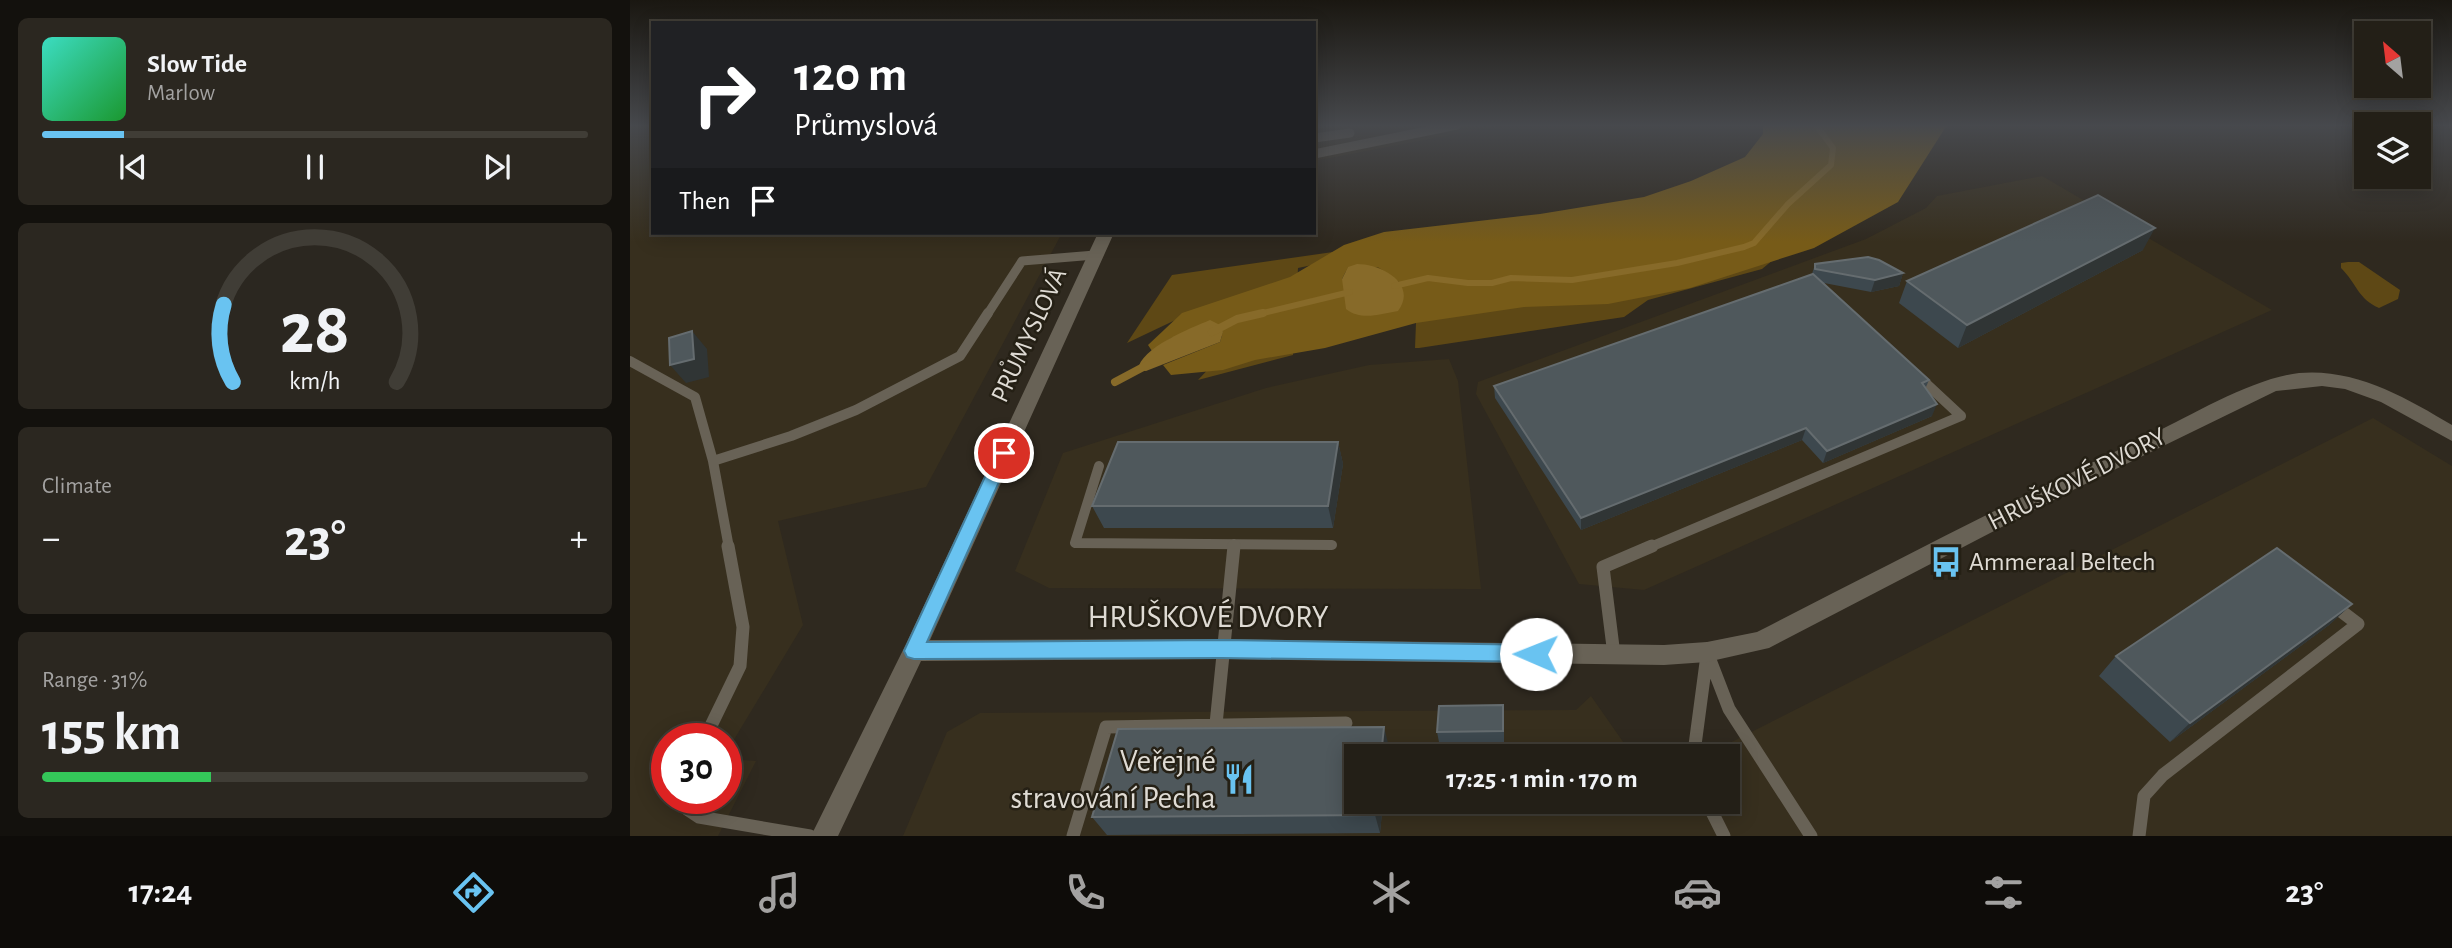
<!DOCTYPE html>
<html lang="en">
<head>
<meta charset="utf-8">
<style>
  :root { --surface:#231f17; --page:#2b2720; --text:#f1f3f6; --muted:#a3a2a1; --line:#403d36; --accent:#69c3f1 }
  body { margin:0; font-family:"Alegreya Sans",sans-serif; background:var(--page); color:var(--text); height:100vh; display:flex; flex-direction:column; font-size:26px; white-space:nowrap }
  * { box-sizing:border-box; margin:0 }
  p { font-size:23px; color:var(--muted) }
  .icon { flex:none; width:38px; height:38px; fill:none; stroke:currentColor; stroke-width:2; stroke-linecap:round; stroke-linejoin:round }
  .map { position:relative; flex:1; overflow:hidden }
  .details { display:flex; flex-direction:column; gap:18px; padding:18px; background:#13110d; width:630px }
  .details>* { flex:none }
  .top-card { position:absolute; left:21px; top:21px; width:665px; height:214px; border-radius:0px; box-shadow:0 4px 18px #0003,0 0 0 2px var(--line); background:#202124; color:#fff; overflow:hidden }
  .needle { width:46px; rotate:332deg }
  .fabs { position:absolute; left:1724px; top:21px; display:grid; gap:14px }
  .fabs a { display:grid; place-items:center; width:77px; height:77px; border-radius:0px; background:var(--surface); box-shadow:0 4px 18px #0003,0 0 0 2px var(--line); font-size:35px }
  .speed { position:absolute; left:21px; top:723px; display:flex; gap:14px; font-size:35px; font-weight:700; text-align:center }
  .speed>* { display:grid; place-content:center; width:91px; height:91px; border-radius:50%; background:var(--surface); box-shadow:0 4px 18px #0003,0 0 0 2px var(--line); line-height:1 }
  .speed .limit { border:10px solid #d22; background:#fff; color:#111 }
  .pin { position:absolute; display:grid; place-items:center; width:60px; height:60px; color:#fff; margin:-30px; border:4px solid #fff; border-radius:50%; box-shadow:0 2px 7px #0007 }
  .me { position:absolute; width:77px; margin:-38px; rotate:271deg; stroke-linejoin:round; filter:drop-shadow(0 0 5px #0008) }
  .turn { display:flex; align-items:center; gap:24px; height:147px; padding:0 28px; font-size:32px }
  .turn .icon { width:91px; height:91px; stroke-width:2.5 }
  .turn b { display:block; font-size:49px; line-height:60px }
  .then { display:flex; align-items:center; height:66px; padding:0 28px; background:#0003; gap:14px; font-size:26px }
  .big { font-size:52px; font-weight:600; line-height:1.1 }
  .details .card { flex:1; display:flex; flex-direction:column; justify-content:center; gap:10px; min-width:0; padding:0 24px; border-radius:10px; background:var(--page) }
  .details .dial { align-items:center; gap:0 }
  .dial svg { height:182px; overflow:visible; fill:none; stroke:var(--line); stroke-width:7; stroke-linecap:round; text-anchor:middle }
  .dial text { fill:var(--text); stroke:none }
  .song { display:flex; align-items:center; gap:21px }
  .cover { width:84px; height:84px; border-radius:10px; background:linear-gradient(135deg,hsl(170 70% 55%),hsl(130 70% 35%)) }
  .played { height:7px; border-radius:4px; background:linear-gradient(90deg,var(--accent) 15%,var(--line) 15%) }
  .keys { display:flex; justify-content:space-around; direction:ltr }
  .heat { display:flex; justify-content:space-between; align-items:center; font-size:38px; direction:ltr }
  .charge { height:10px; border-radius:5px; background:linear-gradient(90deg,#34c759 31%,var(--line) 0) }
  .trip { position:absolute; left:714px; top:744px; width:396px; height:70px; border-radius:0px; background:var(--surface); box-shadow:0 4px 18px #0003,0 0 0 2px var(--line); font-weight:600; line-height:70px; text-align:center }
  .dock { display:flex; height:112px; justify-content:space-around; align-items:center; background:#0e0c09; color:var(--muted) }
  .dock .icon { width:49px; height:49px }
  .dock .current { color:var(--accent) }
  .dock b { font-size:32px; color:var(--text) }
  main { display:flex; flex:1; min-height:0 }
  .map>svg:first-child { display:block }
</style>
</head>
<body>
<main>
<section class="details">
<div class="card">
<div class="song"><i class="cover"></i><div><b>Slow Tide</b><p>Marlow</p></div></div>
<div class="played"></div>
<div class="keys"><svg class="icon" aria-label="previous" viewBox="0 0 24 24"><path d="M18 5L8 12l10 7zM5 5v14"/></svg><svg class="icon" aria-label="pause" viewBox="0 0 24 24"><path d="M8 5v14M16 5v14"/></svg><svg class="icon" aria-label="next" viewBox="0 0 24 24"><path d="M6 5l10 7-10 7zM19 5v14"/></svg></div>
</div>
<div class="card dial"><svg viewBox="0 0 100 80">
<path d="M14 69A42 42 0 1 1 86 69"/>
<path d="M14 69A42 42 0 0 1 10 35" stroke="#69c3f1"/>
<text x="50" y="56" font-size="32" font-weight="700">28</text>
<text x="50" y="72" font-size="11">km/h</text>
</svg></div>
<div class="card"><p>Climate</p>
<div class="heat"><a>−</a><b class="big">23°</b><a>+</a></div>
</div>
<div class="card"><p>Range · 31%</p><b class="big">155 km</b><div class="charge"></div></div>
</section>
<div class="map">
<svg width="1822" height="836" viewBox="0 0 1822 836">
  <rect width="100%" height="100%" fill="#2f291f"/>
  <path fill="#372f1e" d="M0,125H23V233H432L296,487L148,521L173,625L96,753V738H37V798H96V759L126,761L88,836H0Z
    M684,125H874L684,161Z
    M1412,176L1642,310L1014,590L949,584L846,394L848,382L1236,239L1296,208L1307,196Z
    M819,359L828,381L851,589L419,588L385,571L433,453L636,388L739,365Z
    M1743,418L1822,466V836H273L317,732L350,713L946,710L961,696L1003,756H726V802H1097V756H1074Z"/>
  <path fill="#5e4815" d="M752,245L1149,255L1132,269L1018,300L994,317L789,348H785L787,298L692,263L668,268L663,355L568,380L604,342L556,315L497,343L542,275Z
    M1718,262H1729L1770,290L1768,299L1749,308C1728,299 1727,284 1711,268V263Z"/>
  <path fill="#775b18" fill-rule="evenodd" d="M1133,125H1317L1268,202L1184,248L1060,288L978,304L894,307L786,323L695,348L625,360L593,370L541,375L533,365L590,342L593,332L590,325L541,338L522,351L518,345L552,313L660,277L714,245L754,232L910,214L1014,197L1061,181L1115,157L1133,134ZM718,267H748L772,284L712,279Z"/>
  <path fill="#876a29" d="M727,264C752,264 788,284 768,311C750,314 731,321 716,309L712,279L718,267Z
    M580,320L590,325L593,332L590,342L516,371L508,370C510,348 561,328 580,320Z"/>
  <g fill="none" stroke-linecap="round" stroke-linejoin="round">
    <path stroke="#876a29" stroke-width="6" d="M764,286L798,278L838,283H862L881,278L942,280L1047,263L1114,247L1124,243L1158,204L1201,165L1203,148L1186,125
      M625,315L720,292"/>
    <path stroke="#876a29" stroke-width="8" d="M582,332L607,319L633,313
      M485,382L517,365"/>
    <path stroke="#686256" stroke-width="9" d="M684,138L720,133
      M684,154L827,125
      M357,315L392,261L465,255"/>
    <path stroke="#686256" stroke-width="10" d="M0,361L65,397L83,461L99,548
      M83,461L161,436L226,410L330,356L358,313
      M469,466L445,543L702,545
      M604,548V544
      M1018,548L1331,416L1288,376"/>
    <path stroke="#686256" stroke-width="13" d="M1077,652L1099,709L1181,836
      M984,655L973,567L1022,546
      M586,724L604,546
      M75,738L110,666L113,627L98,546
      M1067,756L1065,745L1077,655
      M56,798L57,809L69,817L180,836
      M1077,802L1094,836
      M443,836L476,727L716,723
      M1509,836L1514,796L1533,775L1728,624L1703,605"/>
    <path fill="#686256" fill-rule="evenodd" d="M468,233H484L300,640L592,639L1034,645L1077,642L1127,632C1258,565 1389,497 1522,434C1564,414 1623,378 1669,373C1725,368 1775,397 1822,425V441L1751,402L1715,389L1692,386L1646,391L1445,489L1139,648L1077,662L1034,665L592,659L291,661L208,836H181L276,644Z"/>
  </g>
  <path fill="#3d484e" d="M1513,250L1328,348L1269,303L1277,281Z
    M1185,264L1273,273L1269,286L1241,292L1194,283L1299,380L1296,387L1302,416L1193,463L1172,440L951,530L865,398L864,386L1182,274Z
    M708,442L713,464L703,528H474L462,506Z
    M1722,604L1699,625L1540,742L1469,676L1486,656Z
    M874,721V746L810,747L807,732Z
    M759,747L726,802H753L750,833L477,835L462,817Z"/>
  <path fill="#303535" d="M684,125H708L684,129Z
    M1525,228L1513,250L1328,348L1337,325Z
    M1273,273L1269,286L1241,292L1245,280Z
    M62,331L77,349L79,377L56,383L40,365Z
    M1307,404L1302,416L1193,463L1197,451Z
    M1176,428L1172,440L951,530V518Z
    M708,442L713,464L703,528L698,506Z
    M1722,604L1699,625L1540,742L1560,723Z
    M754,727L759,747L758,756H751Z
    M746,802H753L750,833L745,815Z"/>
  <path fill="#4f585c" stroke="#656c6f" stroke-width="2" d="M1468,195L1525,228L1337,325L1277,281Z
    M1238,257L1249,260L1273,273L1245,280L1185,269V264Z
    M1183,274L1299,380L1292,383L1307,404L1197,451L1176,428L951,518L864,386Z
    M62,331L64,359L40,365L39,338Z
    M488,442H708L698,506H462Z
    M1647,548L1722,604L1560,723L1486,656Z
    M873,705V731L807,732L809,706Z
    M754,727L751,756H726V802H746L745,815L462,817L488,729Z"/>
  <linearGradient id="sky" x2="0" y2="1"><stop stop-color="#1a1711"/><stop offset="0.52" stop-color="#47494d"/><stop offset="1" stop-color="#47494d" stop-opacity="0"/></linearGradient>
  <rect width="1822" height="242" fill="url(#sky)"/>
  <path fill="#69c3f1" stroke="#447f9d" stroke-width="2" d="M374,446L382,453L297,642L592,640L906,645L913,648L916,654L913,660L906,662L592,658L284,659L277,657L274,651L366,453Z"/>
  <defs>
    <symbol id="bus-bare" viewBox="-9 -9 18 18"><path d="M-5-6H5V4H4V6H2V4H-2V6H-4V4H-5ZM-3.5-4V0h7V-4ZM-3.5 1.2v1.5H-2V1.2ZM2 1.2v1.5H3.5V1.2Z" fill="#69c3f1" stroke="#252015" stroke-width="2.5" paint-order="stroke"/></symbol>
    <symbol id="restaurant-bare" viewBox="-9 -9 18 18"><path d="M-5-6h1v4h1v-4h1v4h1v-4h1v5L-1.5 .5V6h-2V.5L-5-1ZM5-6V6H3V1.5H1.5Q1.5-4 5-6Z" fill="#69c3f1" stroke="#252015" stroke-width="2.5" paint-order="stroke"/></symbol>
  </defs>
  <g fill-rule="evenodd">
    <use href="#bus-bare" x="1294" y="540" width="44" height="44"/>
    <use href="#restaurant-bare" x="587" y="757" width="44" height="44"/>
  </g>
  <g text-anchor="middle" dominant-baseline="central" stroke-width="5" stroke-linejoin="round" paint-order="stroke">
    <g font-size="26" fill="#dfdbd4" stroke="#252015">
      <text transform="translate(399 335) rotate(-65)">PRŮMYSLOVÁ</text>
      <text transform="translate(1447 479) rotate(-27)">HRUŠKOVÉ DVORY</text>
    </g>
    <g font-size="26" fill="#dfdbd4" stroke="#252015" text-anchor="start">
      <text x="1339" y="562">Ammeraal Beltech</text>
    </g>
    <g font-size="32" fill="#dfdbd4" stroke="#252015">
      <text x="578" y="617">HRUŠKOVÉ DVORY</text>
    </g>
    <g font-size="32" fill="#dfdbd4" stroke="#252015" text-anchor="end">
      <text x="586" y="761">Veřejné<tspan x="586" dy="37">stravování Pecha</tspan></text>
    </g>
  </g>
</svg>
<div class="fabs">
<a><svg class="needle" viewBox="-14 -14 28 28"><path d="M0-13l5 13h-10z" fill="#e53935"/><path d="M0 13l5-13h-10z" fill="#a3a2a1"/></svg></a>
<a><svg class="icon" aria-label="layers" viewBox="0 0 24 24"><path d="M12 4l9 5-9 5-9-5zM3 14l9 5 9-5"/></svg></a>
</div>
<div class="speed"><div class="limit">30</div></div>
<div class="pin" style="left:374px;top:453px;background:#d93025"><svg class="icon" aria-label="arrive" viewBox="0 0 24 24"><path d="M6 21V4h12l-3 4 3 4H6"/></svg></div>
<svg class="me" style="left:906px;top:654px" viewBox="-20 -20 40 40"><circle r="19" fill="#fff"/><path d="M0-13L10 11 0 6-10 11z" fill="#69c3f1"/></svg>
<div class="trip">17:25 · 1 min · 170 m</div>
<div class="top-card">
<div class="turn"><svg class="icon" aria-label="right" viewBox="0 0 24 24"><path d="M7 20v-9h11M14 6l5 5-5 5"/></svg><div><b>120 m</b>Průmyslová</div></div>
<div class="then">Then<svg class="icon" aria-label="arrive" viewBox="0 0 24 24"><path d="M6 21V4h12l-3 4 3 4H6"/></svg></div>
</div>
</div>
</main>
<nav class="dock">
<b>17:24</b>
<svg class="icon current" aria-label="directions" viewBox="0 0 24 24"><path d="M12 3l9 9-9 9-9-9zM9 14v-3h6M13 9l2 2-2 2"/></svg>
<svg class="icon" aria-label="music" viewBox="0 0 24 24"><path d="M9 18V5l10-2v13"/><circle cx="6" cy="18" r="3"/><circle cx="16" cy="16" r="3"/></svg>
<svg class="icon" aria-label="phone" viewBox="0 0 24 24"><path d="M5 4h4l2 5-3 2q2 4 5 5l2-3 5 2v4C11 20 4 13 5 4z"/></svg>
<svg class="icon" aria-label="climate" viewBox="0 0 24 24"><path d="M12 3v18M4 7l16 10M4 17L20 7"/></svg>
<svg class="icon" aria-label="car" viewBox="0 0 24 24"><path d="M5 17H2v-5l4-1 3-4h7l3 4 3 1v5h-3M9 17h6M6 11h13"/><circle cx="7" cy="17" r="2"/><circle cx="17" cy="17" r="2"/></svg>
<svg class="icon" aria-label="filters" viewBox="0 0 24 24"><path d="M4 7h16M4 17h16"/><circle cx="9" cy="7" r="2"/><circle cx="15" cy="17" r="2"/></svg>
<b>23°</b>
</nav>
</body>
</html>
